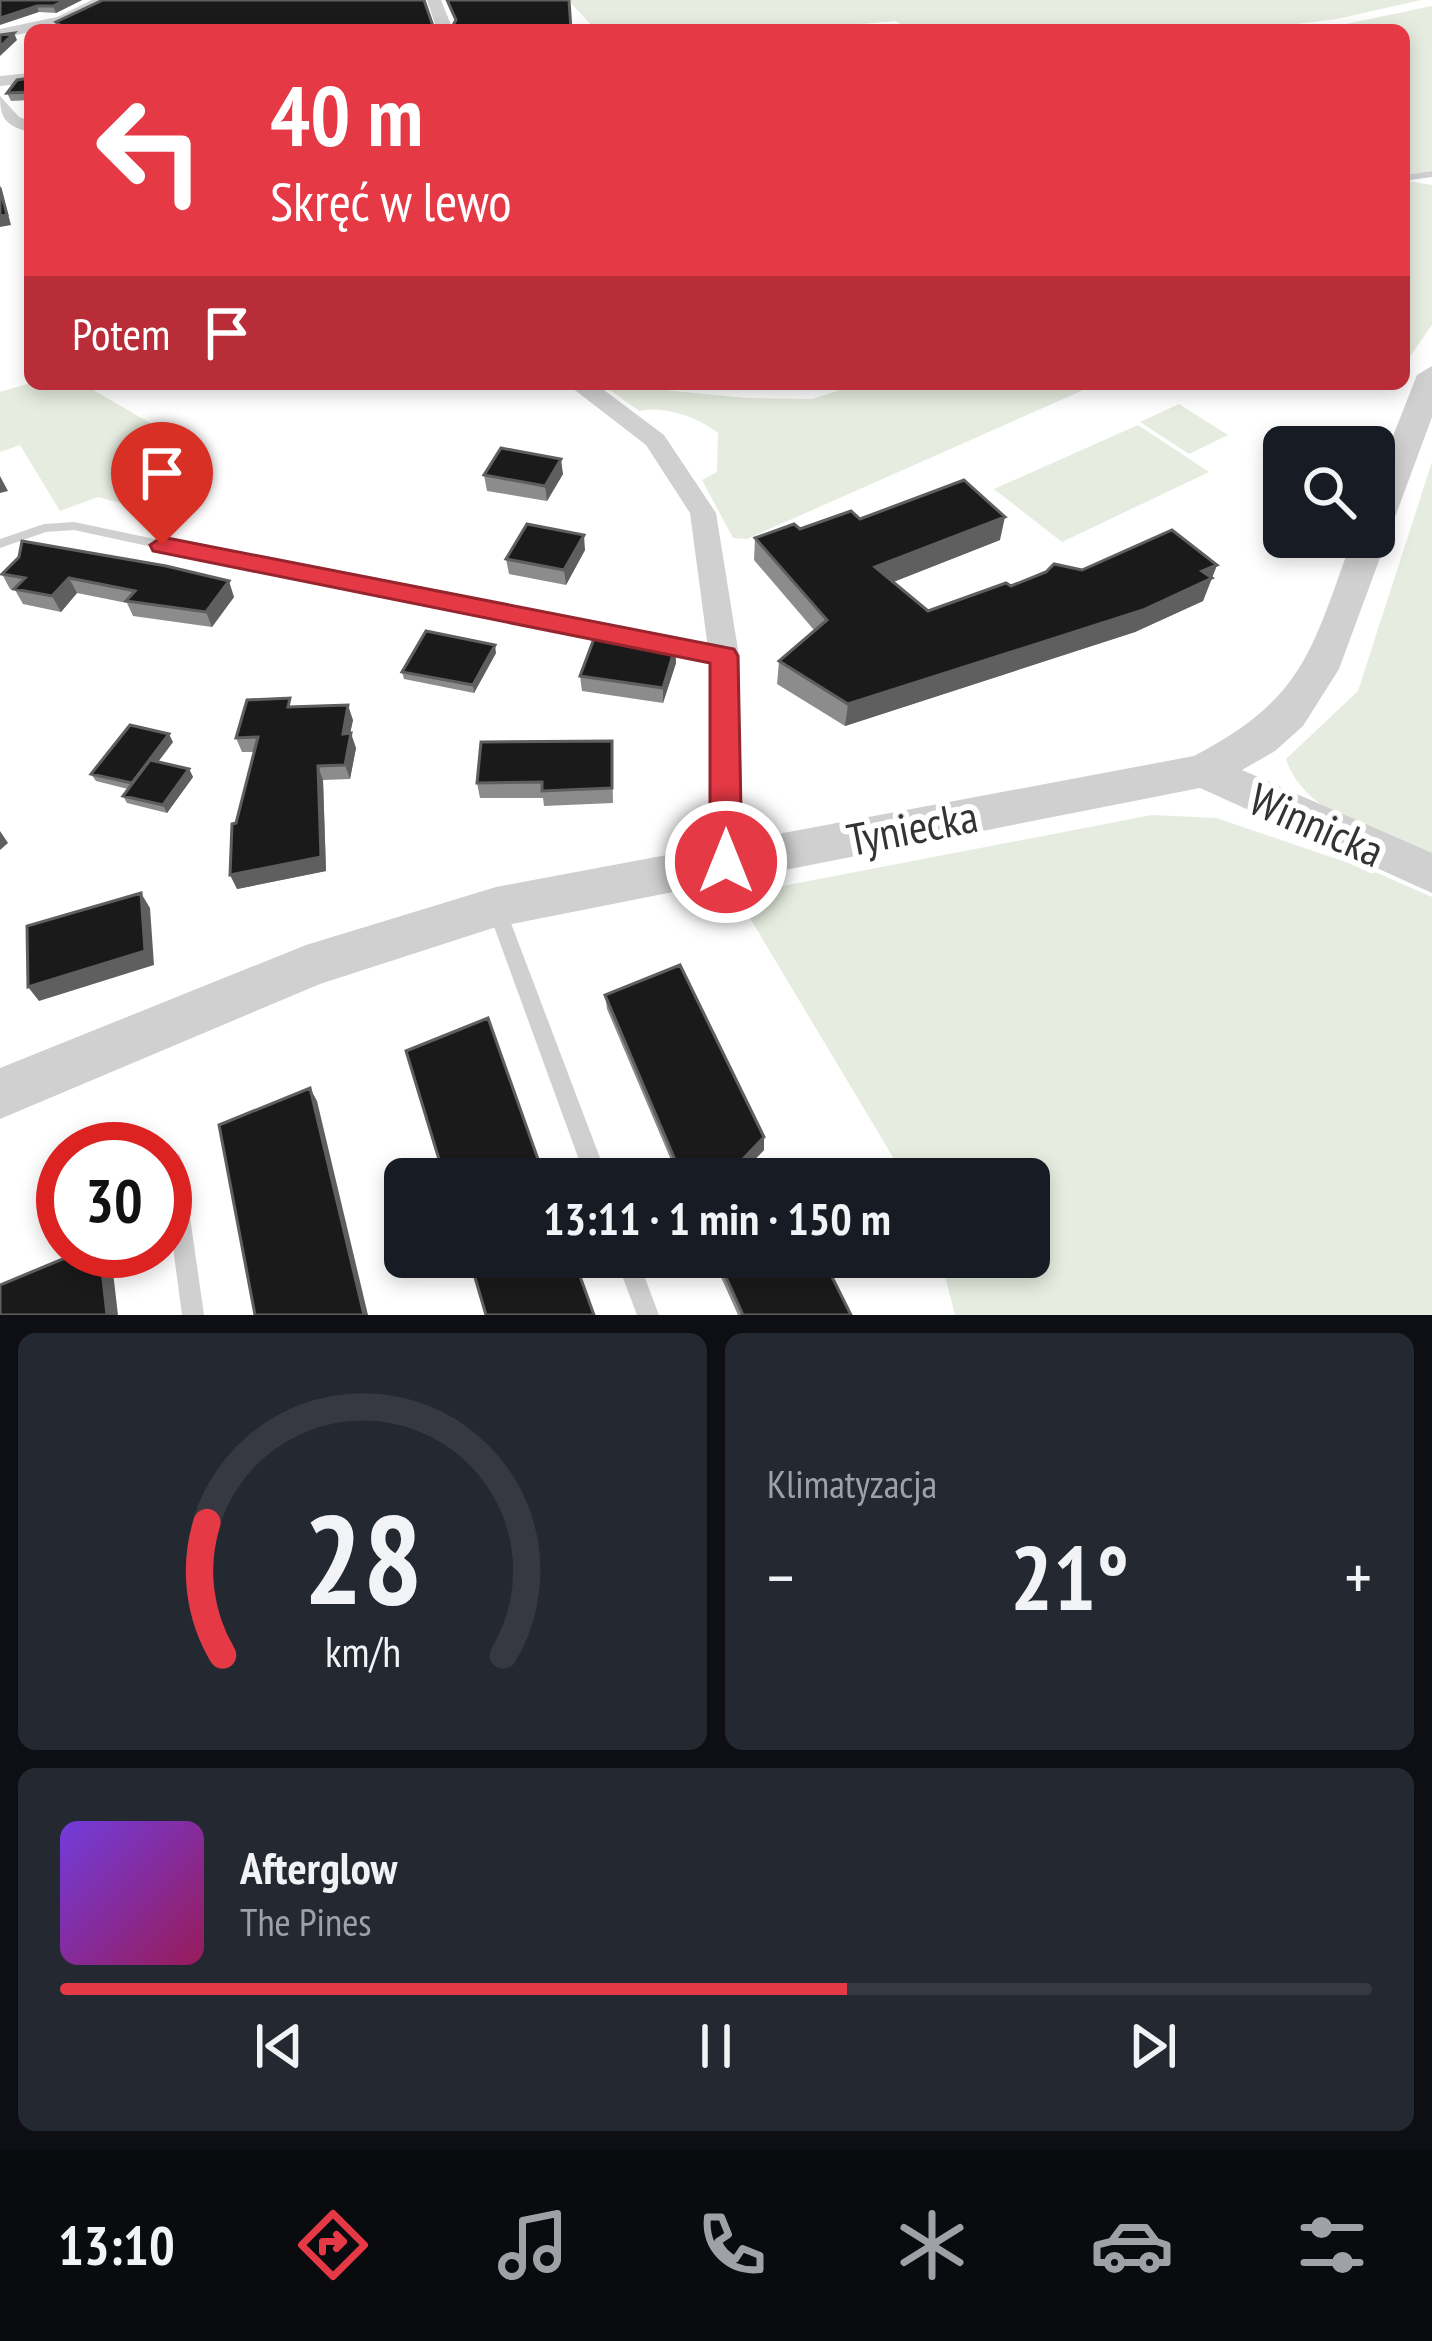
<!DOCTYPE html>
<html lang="pl">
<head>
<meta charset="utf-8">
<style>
  :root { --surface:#171b24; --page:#242831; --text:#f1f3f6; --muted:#9ea1a6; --line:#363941; --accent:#e63946 }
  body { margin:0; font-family:"PT Sans Narrow",sans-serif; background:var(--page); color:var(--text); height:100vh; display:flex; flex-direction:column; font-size:45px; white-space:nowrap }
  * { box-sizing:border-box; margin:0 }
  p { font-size:39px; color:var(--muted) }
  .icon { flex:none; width:66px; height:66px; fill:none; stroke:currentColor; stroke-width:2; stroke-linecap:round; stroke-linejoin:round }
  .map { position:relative; height:1315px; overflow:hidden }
  .sheet { display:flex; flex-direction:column; gap:18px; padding:18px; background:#0d0f14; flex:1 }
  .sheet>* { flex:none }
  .top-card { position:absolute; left:24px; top:24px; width:1386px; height:366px; border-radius:18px; box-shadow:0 6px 18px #0003; background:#e63946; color:#fff; overflow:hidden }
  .tools { position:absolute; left:1263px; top:426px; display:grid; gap:24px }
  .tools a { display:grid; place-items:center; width:132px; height:132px; border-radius:18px; background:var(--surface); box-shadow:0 6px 18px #0003; font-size:60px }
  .speed { position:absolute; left:36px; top:1122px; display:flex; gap:24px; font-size:60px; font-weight:700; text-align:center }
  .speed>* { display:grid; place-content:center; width:156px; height:156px; border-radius:50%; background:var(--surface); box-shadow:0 6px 18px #0003; line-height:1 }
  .speed .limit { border:18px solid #d22; background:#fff; color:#111 }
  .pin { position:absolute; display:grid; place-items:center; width:102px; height:102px; color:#fff; margin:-123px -51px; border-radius:50% 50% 50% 0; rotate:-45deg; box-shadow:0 0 12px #0007 }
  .pin .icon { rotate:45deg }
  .me { position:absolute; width:132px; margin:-66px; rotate:0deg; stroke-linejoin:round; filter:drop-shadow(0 0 9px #0008) }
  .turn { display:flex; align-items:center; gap:42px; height:252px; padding:0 48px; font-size:54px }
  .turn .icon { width:156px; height:156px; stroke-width:2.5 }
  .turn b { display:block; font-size:84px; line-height:102px }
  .then { display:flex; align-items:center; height:114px; padding:0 48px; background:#0003; gap:24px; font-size:45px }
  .big { font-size:90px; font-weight:700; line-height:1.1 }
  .sheet .card { flex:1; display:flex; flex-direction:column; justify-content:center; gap:18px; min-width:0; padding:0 42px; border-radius:18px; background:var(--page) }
  .sheet .dial { align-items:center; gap:0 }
  .dial svg { height:312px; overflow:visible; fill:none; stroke:var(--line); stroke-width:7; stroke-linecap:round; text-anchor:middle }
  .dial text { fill:var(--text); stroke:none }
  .song { display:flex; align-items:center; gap:36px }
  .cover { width:144px; height:144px; border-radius:18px; background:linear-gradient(135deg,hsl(260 70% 55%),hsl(330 70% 35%)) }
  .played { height:12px; border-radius:6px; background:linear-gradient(90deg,var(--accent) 60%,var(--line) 60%) }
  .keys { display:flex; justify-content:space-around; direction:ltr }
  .heat { display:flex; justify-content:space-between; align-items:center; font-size:66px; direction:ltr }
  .sheet .tiles { flex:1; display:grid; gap:18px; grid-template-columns:1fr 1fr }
  .card:last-child { grid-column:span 2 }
  .trip { position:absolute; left:384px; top:1158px; width:666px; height:120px; border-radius:18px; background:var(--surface); box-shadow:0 6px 18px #0003; font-weight:700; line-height:120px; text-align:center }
  .tab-bar { display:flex; height:192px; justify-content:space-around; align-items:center; background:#090b0e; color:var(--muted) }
  .tab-bar .icon { width:84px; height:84px }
  .tab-bar .on { color:var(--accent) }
  .tab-bar b { font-size:54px; color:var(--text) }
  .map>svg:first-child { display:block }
</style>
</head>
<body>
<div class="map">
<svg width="1432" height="1315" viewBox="0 0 1432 1315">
  <rect width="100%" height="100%" fill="#fff"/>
  <path fill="#e6ecdf" d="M568,0H1421L1337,19L1247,30H942L938,25L906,28L896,21L792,30H596Z
    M1432,6V171L1404,175V30H1317Z
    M1408,181L1432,185V325L1404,365V182Z
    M30,383L83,384L186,444L194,485L163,514L98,497L60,511L20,445L0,452V392Z
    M602,384L747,398L812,399L859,384H1097L747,539L733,538L702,480L717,472L718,433C698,417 663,405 639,411Z
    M1179,404L1228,435L1189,454L1140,422Z
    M1138,425L1209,472L1062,542L994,489Z
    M1432,462V857C1382,835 1304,815 1286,759L1358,691Z
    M1152,815L1216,818L1375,872L1432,897V1315H955L940,1257H1029V1179H906L741,903L767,889Z"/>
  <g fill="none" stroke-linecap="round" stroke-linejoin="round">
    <path fill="#d0d0d0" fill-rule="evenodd" d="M1432,171V177L1404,181V175Z
      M74,522L383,587L724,651L731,656L724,661L383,597L74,530L46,532L0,548V539L44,524Z
      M497,902L503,905L506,910L608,1179H586L488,910L491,905Z
      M172,1151L179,1154L182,1161L204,1315H182L165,1187V1153Z
      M615,1257H637L659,1315H637Z"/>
    <path fill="#d0d0d0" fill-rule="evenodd" d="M92,0H111L67,23L0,39V29L57,17Z
      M427,0H441L453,30H437Z
      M30,73V83L0,86V76Z
      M0,96L19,117L30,121V132C7,126 0,120 0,96Z
      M567,384H596L664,435L716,513L739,656L743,862L738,872L726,876L714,872L709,862V656L690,513L646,445Z"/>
    <path fill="#d0d0d0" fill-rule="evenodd" d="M1432,366V417L1339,669L1303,726L1275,751L1242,770L1432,853V893L1200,788L496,927L320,984L0,1119V1068L306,945L496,887L1194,756C1306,698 1312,648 1353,537H1374V484L1417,375Z"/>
  </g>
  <path fill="#8c8c8c" d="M0,0H82L56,13L39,12Z
    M30,78V100L11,101L7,93Z
    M563,474L547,501L487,491L484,475Z
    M860,519L1000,540L893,582L928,611L1011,586L1082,570L1217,565L1203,601L1135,632L845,726L777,684L779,661L814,630L754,560L755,538Z
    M585,550L566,585L509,574L506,559Z
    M19,557L234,597L212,627L133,616L127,603L77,593L61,612L23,604L15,590L10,589L2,574Z
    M675,648L676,663L663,703L582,691L580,676Z
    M496,653L474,693L404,679L402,672Z
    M294,707L353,720L350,733L356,748L350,779L323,780L326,871L237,889L236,823L255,752H242L236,738Z
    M612,741L613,803L544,806L543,798H480L477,783Z
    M173,742L158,762L189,769L193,777L167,813L127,803L123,796L128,789L96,781L91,774Z
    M605,995L764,1137V1150L736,1179H679L607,1009Z
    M712,1257H822L851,1315H738Z"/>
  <path fill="#5f5f5f" d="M66,0H82L56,13L53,6Z
    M37,6L39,12L0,25V18Z
    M14,33L17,40L0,56V47Z
    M0,185L11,225L0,227Z
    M561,459L563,474L547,501L545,486Z
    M0,476L8,491L0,493Z
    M1005,517L1000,540L873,590L875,567Z
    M584,535L585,550L566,585L564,570Z
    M1217,565L1203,601L1135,632L845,726L848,704Z
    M69,578L77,593L61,612L52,596Z
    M229,581L234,597L212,627L206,612Z
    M495,645L496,653L474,693L473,685Z
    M675,648L676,663L663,703V688Z
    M348,705L353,720L347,748L343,734Z
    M351,733L356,748L350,779L345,765Z
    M169,734L173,742L136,791L132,783Z
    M318,766L323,780L326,871L237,889L230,875Z
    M189,769L193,777L167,813L163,805Z
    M0,831L8,843L0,850Z
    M141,893L150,908L154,965L39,1001L28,987Z
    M310,1088L317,1101L368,1315H364Z
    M764,1137V1150L736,1179H724Z
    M100,1251H107L111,1255L118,1315H107Z"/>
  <path fill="#1a1a1a" stroke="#5f5f5f" stroke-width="3" d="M0,0H66L53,6H37L0,18Z
    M103,0H424L433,26L452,27L456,20L447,0H569L571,30H56L60,25L56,22Z
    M14,33L0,47V35Z
    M30,78V92L7,93L17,80Z
    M0,188L7,215L0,216Z
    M501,448L561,459L545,486L484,475Z
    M964,480L1005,517L875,567L928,611L1006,583L1011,586L1046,572L1054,564L1082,570L1172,530L1217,565L1202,571L1212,578L1143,610L848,704L779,661L827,620L755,538L794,524L800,529L851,511L860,519Z
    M527,524L584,535L564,570L506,559Z
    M22,541L166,566L229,581L206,612L126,601L135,591L69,578L52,596L14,589L25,578L2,574L19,557Z
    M426,631L495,645L473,685L402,672Z
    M595,636L675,648L663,688L580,676Z
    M290,698L288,707L348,705L343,734L351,733L345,765L318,766L321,857L230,875L232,824L236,823L258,737L236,738L247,700Z
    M130,725L169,734L132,783L91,774Z
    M612,741V788L542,791V782L477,783L481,742Z
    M150,760L189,769L163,805L123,796Z
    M141,893L145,951L28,987L27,926Z
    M680,965L764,1137L724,1179H685L681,1174L605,995Z
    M488,1018L545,1179H445L406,1051Z
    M310,1088L364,1315H255L219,1125Z
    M82,1251H100L107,1315H0V1285Z
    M469,1257H573L594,1315H486Z
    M717,1257H822L851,1315H743Z"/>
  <path fill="#e63946" stroke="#96252e" stroke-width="3" d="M162,537L734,649L738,656L742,862L737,872L726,876L715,872L710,862V663L153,551L150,545Z"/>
  <g text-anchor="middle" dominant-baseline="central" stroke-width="12" stroke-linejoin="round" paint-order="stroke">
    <g font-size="45" fill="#333" stroke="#fff">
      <text transform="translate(1317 824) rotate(24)">Winnicka</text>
      <text transform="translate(912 827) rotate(-11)">Tyniecka</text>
    </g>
  </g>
</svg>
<div class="tools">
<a><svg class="icon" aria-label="search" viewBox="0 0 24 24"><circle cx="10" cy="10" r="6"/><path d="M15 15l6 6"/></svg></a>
</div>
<div class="speed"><div class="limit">30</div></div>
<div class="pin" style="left:162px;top:545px;background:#d93025"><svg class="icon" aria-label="arrive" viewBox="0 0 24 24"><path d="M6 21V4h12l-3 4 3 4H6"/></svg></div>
<svg class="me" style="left:726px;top:862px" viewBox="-20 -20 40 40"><circle r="17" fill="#e63946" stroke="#fff" stroke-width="3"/><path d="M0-11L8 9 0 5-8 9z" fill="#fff"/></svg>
<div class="trip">13:11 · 1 min · 150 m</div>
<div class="top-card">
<div class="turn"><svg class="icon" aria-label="left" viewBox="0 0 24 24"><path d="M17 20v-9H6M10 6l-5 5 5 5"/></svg><div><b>40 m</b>Skręć w lewo</div></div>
<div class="then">Potem<svg class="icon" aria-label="arrive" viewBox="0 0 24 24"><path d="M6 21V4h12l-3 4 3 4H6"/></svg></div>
</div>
</div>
<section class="sheet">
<div class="tiles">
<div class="card dial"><svg viewBox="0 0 100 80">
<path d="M14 69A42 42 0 1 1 86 69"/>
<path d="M14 69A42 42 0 0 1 10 35" stroke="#e63946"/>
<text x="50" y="56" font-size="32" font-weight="700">28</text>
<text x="50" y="72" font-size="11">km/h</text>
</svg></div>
<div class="card"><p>Klimatyzacja</p>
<div class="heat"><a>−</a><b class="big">21°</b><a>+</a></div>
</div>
<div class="card">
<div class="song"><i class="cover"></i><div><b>Afterglow</b><p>The Pines</p></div></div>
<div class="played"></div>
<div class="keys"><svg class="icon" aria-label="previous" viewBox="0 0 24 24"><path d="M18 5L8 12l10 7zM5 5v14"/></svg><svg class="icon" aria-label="pause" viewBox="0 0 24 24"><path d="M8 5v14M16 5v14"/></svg><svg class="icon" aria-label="next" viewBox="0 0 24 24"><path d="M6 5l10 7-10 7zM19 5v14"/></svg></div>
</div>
</div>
</section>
<nav class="tab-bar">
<b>13:10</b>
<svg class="icon on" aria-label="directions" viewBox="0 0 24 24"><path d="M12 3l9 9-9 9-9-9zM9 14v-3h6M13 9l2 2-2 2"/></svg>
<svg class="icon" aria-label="music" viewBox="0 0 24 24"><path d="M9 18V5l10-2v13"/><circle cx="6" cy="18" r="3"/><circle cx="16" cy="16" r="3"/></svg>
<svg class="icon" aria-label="phone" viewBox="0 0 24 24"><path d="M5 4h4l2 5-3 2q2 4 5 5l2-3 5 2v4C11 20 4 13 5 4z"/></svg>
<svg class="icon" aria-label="climate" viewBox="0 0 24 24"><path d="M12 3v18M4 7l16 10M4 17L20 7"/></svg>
<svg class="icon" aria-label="car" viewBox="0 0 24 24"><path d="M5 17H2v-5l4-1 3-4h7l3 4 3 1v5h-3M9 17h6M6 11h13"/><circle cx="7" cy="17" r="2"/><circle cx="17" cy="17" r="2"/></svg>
<svg class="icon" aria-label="filters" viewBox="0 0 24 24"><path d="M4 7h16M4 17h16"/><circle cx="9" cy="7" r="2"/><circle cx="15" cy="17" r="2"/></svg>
</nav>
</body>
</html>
